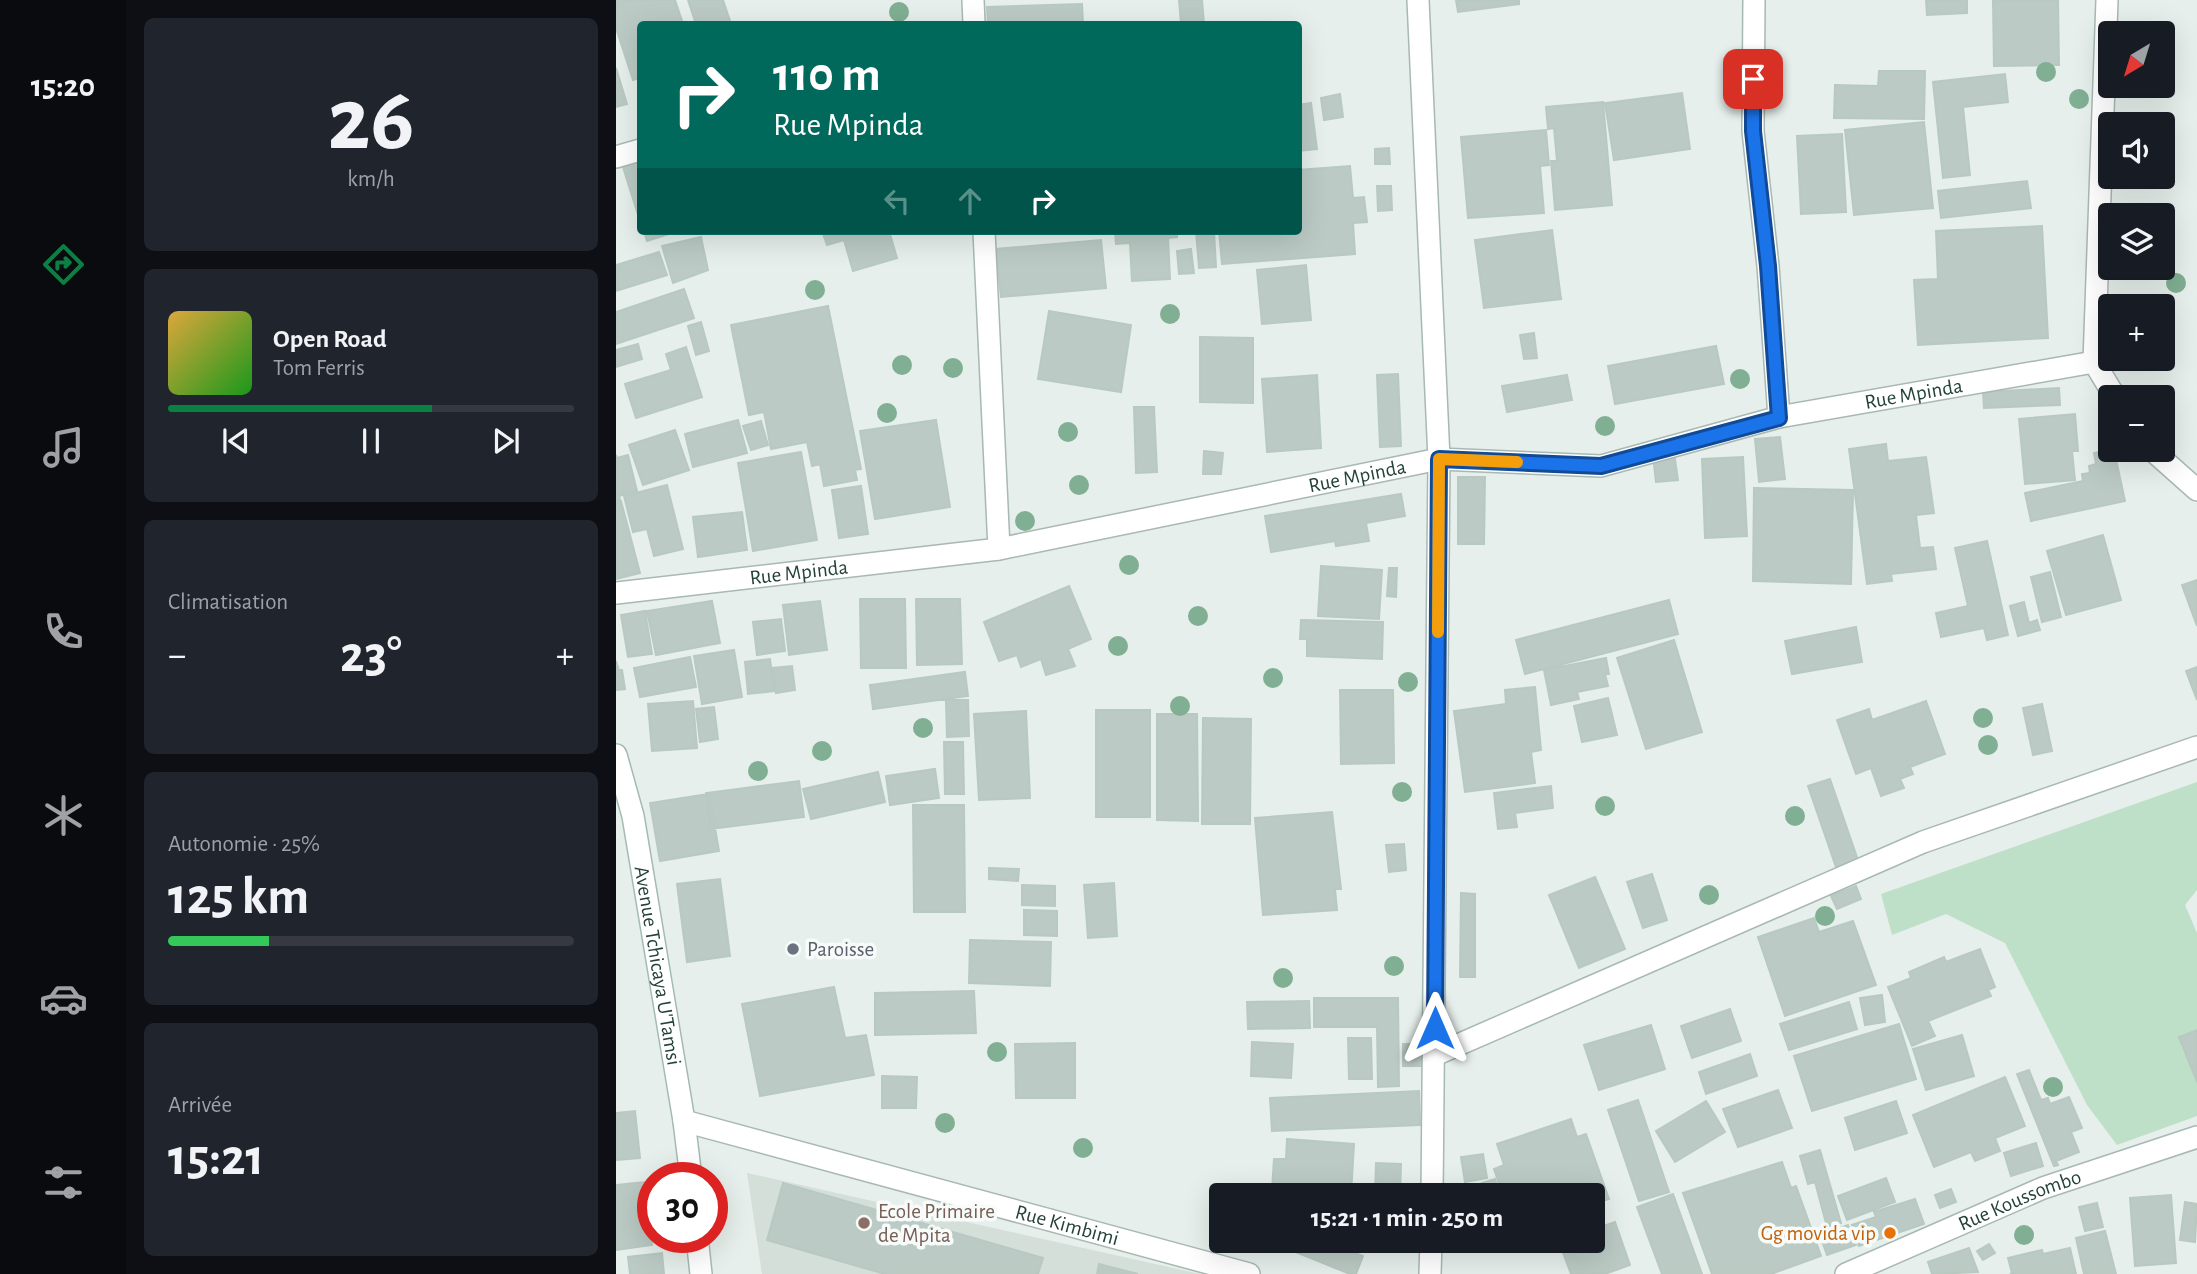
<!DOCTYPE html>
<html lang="fr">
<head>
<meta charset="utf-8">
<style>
  :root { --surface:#171b24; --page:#20242c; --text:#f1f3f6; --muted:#9ea1a6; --line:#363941; --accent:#0b8043 }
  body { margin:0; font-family:"Alegreya Sans",sans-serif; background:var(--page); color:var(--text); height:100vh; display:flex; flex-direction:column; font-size:26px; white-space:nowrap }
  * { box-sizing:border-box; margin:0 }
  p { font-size:23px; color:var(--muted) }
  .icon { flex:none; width:38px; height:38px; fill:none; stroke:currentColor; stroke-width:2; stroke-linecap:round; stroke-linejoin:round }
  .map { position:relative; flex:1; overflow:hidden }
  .sheet { display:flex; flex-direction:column; gap:18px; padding:18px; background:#0d0f14; width:490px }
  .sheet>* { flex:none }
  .guide { position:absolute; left:21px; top:21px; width:665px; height:214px; border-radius:7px; box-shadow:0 7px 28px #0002; background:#00695c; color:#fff; overflow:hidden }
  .needle { width:46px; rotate:218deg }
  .fabs { position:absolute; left:1482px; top:21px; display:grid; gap:14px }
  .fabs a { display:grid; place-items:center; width:77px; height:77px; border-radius:7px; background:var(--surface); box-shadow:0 7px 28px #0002; font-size:35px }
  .speed { position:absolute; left:21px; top:1162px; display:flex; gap:14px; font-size:35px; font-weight:700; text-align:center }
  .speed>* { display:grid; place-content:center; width:91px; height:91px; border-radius:50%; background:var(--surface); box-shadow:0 7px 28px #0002; line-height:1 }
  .speed .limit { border:10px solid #d22; background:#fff; color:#111 }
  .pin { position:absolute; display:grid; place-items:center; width:60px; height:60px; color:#fff; margin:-30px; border-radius:14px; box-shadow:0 4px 10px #0006 }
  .me { position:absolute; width:77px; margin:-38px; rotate:0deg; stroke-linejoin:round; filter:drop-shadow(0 0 5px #0008) }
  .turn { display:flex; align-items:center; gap:24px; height:147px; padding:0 21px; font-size:32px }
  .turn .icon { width:91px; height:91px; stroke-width:2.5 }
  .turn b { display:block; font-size:49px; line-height:60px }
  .lanes { display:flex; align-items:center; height:66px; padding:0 21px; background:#0003; justify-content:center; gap:35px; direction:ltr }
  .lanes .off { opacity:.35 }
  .big { font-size:52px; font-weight:600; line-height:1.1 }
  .sheet .widget { flex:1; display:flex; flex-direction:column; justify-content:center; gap:10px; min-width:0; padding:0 24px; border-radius:10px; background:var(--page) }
  .sheet .dial { align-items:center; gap:0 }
  .dial b { font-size:91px; line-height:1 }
  .song { display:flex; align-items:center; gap:21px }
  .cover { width:84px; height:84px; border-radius:10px; background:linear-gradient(135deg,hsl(40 70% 55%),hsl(120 70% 35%)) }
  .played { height:7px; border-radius:4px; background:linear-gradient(90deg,var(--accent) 65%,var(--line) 65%) }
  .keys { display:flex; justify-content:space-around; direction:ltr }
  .heat { display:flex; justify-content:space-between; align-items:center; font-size:38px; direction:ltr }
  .charge { height:10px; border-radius:5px; background:linear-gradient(90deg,#34c759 25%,var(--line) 0) }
  .trip { position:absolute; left:593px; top:1183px; width:396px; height:70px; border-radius:7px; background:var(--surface); box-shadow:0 7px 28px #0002; font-weight:600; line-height:70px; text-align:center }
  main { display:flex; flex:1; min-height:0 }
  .tabs { display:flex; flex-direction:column; width:126px; justify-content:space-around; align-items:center; background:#090b0e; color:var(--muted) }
  .tabs .icon { width:49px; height:49px }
  .tabs .active { color:var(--accent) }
  .tabs b { font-size:32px; color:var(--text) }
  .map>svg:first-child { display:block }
</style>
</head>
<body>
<main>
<nav class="tabs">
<b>15:20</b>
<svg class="icon active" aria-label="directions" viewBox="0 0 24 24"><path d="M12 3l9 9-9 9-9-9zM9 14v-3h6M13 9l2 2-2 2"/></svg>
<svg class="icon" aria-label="music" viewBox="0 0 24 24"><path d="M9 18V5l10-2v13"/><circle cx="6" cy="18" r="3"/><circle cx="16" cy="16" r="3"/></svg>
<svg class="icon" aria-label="phone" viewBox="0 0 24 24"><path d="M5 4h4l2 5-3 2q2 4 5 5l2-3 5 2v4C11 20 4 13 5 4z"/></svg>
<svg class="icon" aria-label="climate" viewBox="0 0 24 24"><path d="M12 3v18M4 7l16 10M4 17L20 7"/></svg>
<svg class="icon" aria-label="car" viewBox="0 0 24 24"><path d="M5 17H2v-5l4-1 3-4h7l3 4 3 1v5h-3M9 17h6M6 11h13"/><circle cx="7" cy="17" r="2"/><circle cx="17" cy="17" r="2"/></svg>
<svg class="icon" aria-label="filters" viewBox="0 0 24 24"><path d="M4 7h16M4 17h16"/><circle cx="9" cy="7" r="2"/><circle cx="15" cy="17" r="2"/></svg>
</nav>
<section class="sheet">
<div class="widget dial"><b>26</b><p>km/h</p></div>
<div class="widget">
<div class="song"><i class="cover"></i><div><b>Open Road</b><p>Tom Ferris</p></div></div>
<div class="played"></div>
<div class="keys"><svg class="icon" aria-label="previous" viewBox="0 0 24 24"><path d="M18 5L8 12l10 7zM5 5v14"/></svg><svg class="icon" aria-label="pause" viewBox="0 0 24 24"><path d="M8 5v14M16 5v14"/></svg><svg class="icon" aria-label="next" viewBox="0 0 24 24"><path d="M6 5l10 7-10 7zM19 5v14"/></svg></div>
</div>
<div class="widget"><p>Climatisation</p>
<div class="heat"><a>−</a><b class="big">23°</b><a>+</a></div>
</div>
<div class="widget"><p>Autonomie · 25%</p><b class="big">125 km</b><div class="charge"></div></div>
<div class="widget"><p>Arrivée</p><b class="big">15:21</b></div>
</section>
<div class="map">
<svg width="1581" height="1274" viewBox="0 0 1581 1274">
  <rect width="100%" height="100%" fill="#e6efeb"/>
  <path fill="#d4dfda" d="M131,1173L584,1274H146Z"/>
  <path fill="#bfe0c8" d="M1581,782V890L1569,905L1581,933V1116L1501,1145L1471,1105L1389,943L1330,914L1276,935L1265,894Z"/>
  <path fill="#bbcac4" stroke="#b8c9c2" stroke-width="2" d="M0,0H59L67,24H24V78L17,80L0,28Z
    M72,0H107L115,24H80Z
    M563,0H586L588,24H565Z
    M840,0H903V4L842,12Z
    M1310,0H1351V13L1311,15Z
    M1377,0H1442L1443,65L1378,66Z
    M466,4L467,24H372L371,7Z
    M0,68L11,104L0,107Z
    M1263,71H1309L1308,119L1218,118L1219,85L1262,86Z
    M1389,74L1392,102L1347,107L1354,175L1327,178L1317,82Z
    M1066,93L1074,149L998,160L989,103Z
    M724,94L727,117L708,120L705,98Z
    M987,102L996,205L939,210L935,161H941L938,128L932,129L930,107Z
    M695,103L701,149L682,151V105Z
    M1308,122L1317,208L1238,215L1229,130Z
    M930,130L933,165L924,166L928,213L852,218L845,137Z
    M1226,134L1230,212L1185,214L1181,136Z
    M773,148L774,164H759V149Z
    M24,158V221L6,164Z
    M734,166L737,198L748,197L751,222L737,223L739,254L606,264L603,231H682V170Z
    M1411,181L1415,208L1325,218L1322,191Z
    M761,186H775L776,210L762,211Z
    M1426,226L1432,338L1302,345L1298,280L1322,279L1320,231Z
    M936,230L945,299L868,308L859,240Z
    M28,231H62L31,241Z
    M206,231H273L281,258L237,271L228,240L211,245Z
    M499,231H561V237L552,238L554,279L516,281L514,243L500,244Z
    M580,231H598L600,267L583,268Z
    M85,237L92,270L57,283L46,246Z
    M485,240L490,288L385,297L380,249Z
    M575,249L578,273L563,274L561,251Z
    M43,252L51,275L0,291V265Z
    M690,265L695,320L646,324L641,270Z
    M68,289L78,318L0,344V312Z
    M212,306L245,469L239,470L241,480L208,486L204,464L196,466L191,442L155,449L148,412L133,415L115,325Z
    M433,311L515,325L505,392L422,379Z
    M85,322L93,351L80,355L72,326Z
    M918,333L921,358L908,359L904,335Z
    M584,337L637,338V403L584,402Z
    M22,344L26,359L0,367V350Z
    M1100,346L1108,384L999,404L992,366Z
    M70,347L86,397L20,418L9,384L55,370L50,354Z
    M782,374L785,446L764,447L761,375Z
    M701,375L705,448L651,452L646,379Z
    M951,375L956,400L891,412L886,386Z
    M1443,388L1444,405L1368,408L1367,392Z
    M518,407H538L541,472L520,473Z
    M1459,414L1462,451H1456L1459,480L1409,484L1403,419Z
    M122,420L131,453L77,467L69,434Z
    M320,420L334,507L259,519L244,431Z
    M145,421L152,445L135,450L127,426Z
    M59,430L73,470L27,485L13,445Z
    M1164,437L1169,479L1143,482L1139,439Z
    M1270,444L1272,461L1310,457L1318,513L1300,515L1304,548L1317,547L1320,569L1275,574L1276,581L1251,584L1233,449Z
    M1494,449L1498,450L1509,501L1415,521L1409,493L1467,481L1466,474L1474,473L1473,466L1480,464L1478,453Z
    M588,451L607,453L605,474H587Z
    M185,452L201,540L137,551L122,463Z
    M1058,453L1062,480L1040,482L1037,456Z
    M0,455L1,458L12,455L21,491L3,496L4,500L0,501Z
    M1127,457L1131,536L1089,538L1086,459Z
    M842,477H869L868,544H842Z
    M51,485L67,549L38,556L31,529L17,532L8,496Z
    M245,486L252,534L223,538L216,490Z
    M1138,488L1237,490L1235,584L1137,581Z
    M785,494L789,516L750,523L753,541L720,546L719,541L655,552L649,516Z
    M5,501L24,573L0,579V503Z
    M126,512L131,550L82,557L77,517Z
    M1487,535L1505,600L1450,615L1431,551Z
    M1371,541L1392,635L1371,640L1368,628L1325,637L1320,613L1352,606L1339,548Z
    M705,566L766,570L763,619L702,616Z
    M773,568H781L780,597L771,596Z
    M1434,572L1445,617L1426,622L1415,577Z
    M1581,580V626L1566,585Z
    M453,586L475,639L452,649L459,666L430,675L425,659L405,667L401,655L383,661L368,622Z
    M244,599H289L290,668H245Z
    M300,599H344L346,664L301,665Z
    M1053,600L1062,634L909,674L900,640Z
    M96,601L104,643L40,655L31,611Z
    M204,601L211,650L173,655L167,605Z
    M1408,602L1413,623L1421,620L1424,630L1402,636L1394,606Z
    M29,611L36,654L12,657L5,615Z
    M165,619L169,651L141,655L137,622Z
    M685,620L767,622L766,659L691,656V639H684Z
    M1240,627L1246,662L1176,674L1169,641Z
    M1058,640L1086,732L1030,749L1001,658Z
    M118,650L126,697L86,704L78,656Z
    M74,657L80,687L24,697L18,668Z
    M990,658L993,674H989L992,686L961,692L963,699L935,705L928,670Z
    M154,659L158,691L132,694L129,662Z
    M0,661L3,670H6L9,689L0,690Z
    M176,666L179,690L160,693L157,668Z
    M1581,667V700L1570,671Z
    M349,672L352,696L257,709L254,685Z
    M919,687L925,750L915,752L919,783L849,792L838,711L890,704L889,690Z
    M724,690H777L778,763L725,764Z
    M992,698L1001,735L966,742L958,706Z
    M330,700H352L353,736L331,737Z
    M77,701L81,748L36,751L32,704Z
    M1310,701L1329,754L1294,767L1297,774L1284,779L1288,788L1265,796L1255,768L1240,774L1221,720L1253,709L1256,720Z
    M1426,704L1436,751L1417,755L1407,708Z
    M98,707L102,739L84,742L80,709Z
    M480,710H534V817H480Z
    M410,711L414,798L363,800L358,714Z
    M541,714H581L582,821L541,820Z
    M587,718L635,719L634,824H586Z
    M328,742H347L348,794H329Z
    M319,769L323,798L274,805L270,776Z
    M262,772L269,802L195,819L187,789Z
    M1214,779L1243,863L1221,870L1192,786Z
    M183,781L188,817L95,829L90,793Z
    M935,786L937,808L899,813L901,827L882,829L878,793Z
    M93,794L103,851L44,861L34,803Z
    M297,805H348L349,912H298Z
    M716,812L725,889H719L721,910L647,915L639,818Z
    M788,844L790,870L773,872L770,845Z
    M373,868L403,869L402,881L373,879Z
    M1036,874L1051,920L1027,928L1011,882Z
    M979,877L1009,949L963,968L933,895Z
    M104,879L114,956L71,962L61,884Z
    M498,883L501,936L472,938L468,885Z
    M406,885L439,886V906L406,905Z
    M1240,886L1245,899L1221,909L1215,896Z
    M845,893L859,894V977H844Z
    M408,910L441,911V936L408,935Z
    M1198,918L1203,932L1237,921L1260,985L1169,1016L1142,937Z
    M354,940L435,942L434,986L353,983Z
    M1364,949L1379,987L1372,990L1375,996L1312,1021L1319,1036L1296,1046L1272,987L1295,978L1293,972L1328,957L1330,962Z
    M218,987L229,1038L250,1035L258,1075L144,1096L126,1004Z
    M358,991L360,1033L259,1035V993Z
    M1266,995L1269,1022L1249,1025L1244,998Z
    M698,998H782L783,1086L762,1087L761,1027H698Z
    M693,1001L694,1028L632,1029L631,1002Z
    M1233,1002L1241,1029L1173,1050L1164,1024Z
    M1114,1009L1125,1041L1076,1058L1065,1026Z
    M1283,1024L1300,1079L1196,1111L1178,1056Z
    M1035,1025L1049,1069L983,1090L968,1045Z
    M1581,1030V1082L1563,1037Z
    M1346,1035L1358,1076L1310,1090L1297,1049Z
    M732,1038H755L756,1079H733Z
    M636,1042L677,1044L675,1078L635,1076Z
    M459,1043V1098H400L399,1044Z
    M787,1044H809L810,1066H787Z
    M1134,1054L1141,1076L1090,1094L1083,1072Z
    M1413,1070L1425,1100L1432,1098L1434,1104L1453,1097L1466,1128L1455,1132L1463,1152L1440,1161L1442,1165L1438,1166L1401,1074Z
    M266,1076L301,1077L300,1108H266Z
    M1389,1077L1409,1126L1379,1138L1384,1151L1359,1161L1355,1152L1318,1167L1297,1115Z
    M1162,1090L1176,1128L1122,1147L1107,1109Z
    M803,1091L804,1125L656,1131L654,1098Z
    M1022,1100L1053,1192L1023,1201L992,1110Z
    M1090,1101L1109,1132L1059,1162L1040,1131Z
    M1280,1101L1291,1133L1239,1150L1229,1118Z
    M19,1111L24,1158L0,1160V1113Z
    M955,1119L961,1137L970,1134L993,1199L976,1204V1195H887L878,1169L888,1165L881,1144Z
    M671,1139L738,1144L735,1195L656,1190L658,1159H670Z
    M1420,1143L1427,1166L1395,1176L1388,1153Z
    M1204,1150L1225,1223L1211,1227L1199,1182L1192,1184L1184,1156Z
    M867,1154L871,1178L849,1182L845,1157Z
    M1166,1162L1175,1188L1180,1186L1205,1256L1155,1274H1096L1067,1193Z
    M760,1163L785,1164L784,1195H759Z
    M1270,1178L1279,1202L1231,1220L1222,1196Z
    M879,1179L884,1195H870L866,1183Z
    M29,1182L36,1245L0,1250V1185Z
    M167,1183L427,1258L422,1274H269L151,1240Z
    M1335,1189L1340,1202L1324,1208L1319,1195Z
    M1057,1194L1086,1274H1046L1021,1207Z
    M1555,1195L1560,1263L1519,1266L1514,1198Z
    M1299,1199L1308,1224L1243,1246L1236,1225L1260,1217L1258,1212Z
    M1569,1202L1581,1204L1579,1242L1564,1240Z
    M1481,1203L1487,1227L1469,1231L1463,1207Z
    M999,1222L1014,1265L989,1274H955L943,1242L976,1241V1230Z
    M1232,1225L1240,1245L1211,1255L1204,1235Z
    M1489,1231L1500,1274H1468L1460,1238Z
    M675,1241H708L747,1256L740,1274H734L672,1249Z
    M1373,1244L1379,1253L1367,1260L1361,1251Z
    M1353,1248L1362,1272L1316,1274L1312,1262Z
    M1454,1248L1460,1274H1394L1396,1273L1392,1258L1426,1250L1427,1254Z
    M46,1253L48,1274H14L12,1257Z
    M483,1264L522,1274H481Z"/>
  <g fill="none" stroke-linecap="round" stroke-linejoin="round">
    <defs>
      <g id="street">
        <path d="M357,0L358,24"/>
        <path d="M802,0L823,459L816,1195"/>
        <path d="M1138,0L1137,131L1152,266L1163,417"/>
        <path d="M1491,0L1478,362L1499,397"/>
        <path d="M0,157L24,150"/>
        <path d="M368,231L383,549"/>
        <path d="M1536,450L1581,490"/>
        <path id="s1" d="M0,593L383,549L823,459L985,466L1163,417L1478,362"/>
        <path d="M819,1055L1307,842L1581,747"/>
        <path id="s2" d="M68,1121L633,1274"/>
        <path d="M814,1274L815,1241"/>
        <path id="s3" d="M1230,1274L1427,1188L1581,1137"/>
      </g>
      <g id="secondary">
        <path id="s4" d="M0,755L17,816L68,1121L75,1178"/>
        <path d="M81,1237L85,1274"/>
      </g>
    </defs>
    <use href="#street" stroke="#a8b8b2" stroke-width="24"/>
    <use href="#secondary" stroke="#a4bbb3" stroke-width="24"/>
    <use href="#street" stroke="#fff" stroke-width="21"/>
    <use href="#secondary" stroke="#fff" stroke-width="21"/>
  </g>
  <g fill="#80af93">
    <circle cx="283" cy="12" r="10"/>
    <circle cx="1430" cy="72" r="10"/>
    <circle cx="1463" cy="99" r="10"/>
    <circle cx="1560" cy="283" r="10"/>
    <circle cx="199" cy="290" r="10"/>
    <circle cx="554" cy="314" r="10"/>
    <circle cx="286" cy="365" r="10"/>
    <circle cx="337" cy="368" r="10"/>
    <circle cx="1124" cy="379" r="10"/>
    <circle cx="271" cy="413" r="10"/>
    <circle cx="989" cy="426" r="10"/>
    <circle cx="452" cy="432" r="10"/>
    <circle cx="463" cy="485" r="10"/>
    <circle cx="409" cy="521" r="10"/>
    <circle cx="513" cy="565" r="10"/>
    <circle cx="582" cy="616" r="10"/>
    <circle cx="502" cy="646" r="10"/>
    <circle cx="657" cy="678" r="10"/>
    <circle cx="792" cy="682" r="10"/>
    <circle cx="564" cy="706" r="10"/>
    <circle cx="1367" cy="718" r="10"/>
    <circle cx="307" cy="728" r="10"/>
    <circle cx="1372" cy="745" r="10"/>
    <circle cx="206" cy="751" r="10"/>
    <circle cx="142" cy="771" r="10"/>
    <circle cx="786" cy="792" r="10"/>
    <circle cx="989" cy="806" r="10"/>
    <circle cx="1179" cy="816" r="10"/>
    <circle cx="1093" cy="895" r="10"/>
    <circle cx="1209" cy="916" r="10"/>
    <circle cx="778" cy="966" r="10"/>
    <circle cx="667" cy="978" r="10"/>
    <circle cx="381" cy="1052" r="10"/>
    <circle cx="1437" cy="1087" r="10"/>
    <circle cx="329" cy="1123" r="10"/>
    <circle cx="467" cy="1148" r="10"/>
    <circle cx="1408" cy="1235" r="10"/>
  </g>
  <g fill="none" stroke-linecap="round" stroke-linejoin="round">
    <defs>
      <path id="route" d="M819,1028L823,459L985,466L1163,418L1152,266L1137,131V79"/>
    </defs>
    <use href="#route" stroke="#114b97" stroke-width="18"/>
    <use href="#route" stroke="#1a73e8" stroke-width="12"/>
    <path stroke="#f59e0b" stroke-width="12" d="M822,632L823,459L901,462"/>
  </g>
  <circle fill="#6b7280" stroke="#f7fbf9" stroke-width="2.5" cx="177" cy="949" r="7"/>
  <circle fill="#8d6e63" stroke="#f7fbf9" stroke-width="2.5" cx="248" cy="1223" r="7"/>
  <circle fill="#e8710a" stroke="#f7fbf9" stroke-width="2.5" cx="1274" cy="1233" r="7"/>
  <g text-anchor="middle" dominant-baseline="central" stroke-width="7" stroke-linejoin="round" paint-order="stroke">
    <g font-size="21" fill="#24423a" stroke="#f7fbf9">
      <text stroke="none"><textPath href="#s1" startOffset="1318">Rue Mpinda</textPath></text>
      <text stroke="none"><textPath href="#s1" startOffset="751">Rue Mpinda</textPath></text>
      <text stroke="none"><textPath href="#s1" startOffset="184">Rue Mpinda</textPath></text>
      <text stroke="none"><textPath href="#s4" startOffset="215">Avenue Tchicaya U'Tamsi</textPath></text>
      <text stroke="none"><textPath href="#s3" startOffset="189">Rue Koussombo</textPath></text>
      <text stroke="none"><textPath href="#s2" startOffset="397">Rue Kimbimi</textPath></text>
    </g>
    <g font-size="21" fill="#5b616d" stroke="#f7fbf9" text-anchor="start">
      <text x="191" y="949">Paroisse</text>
    </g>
    <g font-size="21" fill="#785e54" stroke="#f7fbf9" text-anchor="start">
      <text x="262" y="1211">Ecole Primaire<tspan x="262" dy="24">de Mpita</tspan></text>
    </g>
    <g font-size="21" fill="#c56008" stroke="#f7fbf9" text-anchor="end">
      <text x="1260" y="1233">Gg movida vip</text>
    </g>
  </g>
</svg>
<div class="fabs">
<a><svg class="needle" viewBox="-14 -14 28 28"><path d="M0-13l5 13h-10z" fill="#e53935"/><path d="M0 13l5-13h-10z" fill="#9ea1a6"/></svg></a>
<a><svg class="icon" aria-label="sound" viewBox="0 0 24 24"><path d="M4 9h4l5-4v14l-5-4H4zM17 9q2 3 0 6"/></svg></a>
<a><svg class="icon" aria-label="layers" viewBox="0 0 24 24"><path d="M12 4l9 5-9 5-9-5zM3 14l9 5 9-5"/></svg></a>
<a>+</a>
<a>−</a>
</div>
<div class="speed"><div class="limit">30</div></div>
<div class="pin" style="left:1137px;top:79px;background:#d93025"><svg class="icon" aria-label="arrive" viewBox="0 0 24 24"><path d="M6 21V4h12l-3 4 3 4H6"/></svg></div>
<svg class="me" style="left:819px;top:1028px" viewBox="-20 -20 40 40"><path d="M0-17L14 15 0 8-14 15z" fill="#1a73e8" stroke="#fff" stroke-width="4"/></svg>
<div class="trip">15:21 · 1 min · 250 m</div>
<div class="guide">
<div class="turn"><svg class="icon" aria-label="right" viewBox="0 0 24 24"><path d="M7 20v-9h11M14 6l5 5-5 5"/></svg><div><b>110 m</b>Rue Mpinda</div></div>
<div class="lanes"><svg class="icon off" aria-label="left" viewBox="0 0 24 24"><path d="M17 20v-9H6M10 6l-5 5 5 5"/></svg><svg class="icon off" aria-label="ahead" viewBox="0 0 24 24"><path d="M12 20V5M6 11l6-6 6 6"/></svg><svg class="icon" aria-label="right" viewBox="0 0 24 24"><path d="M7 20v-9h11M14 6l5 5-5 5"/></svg></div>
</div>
</div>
</main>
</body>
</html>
